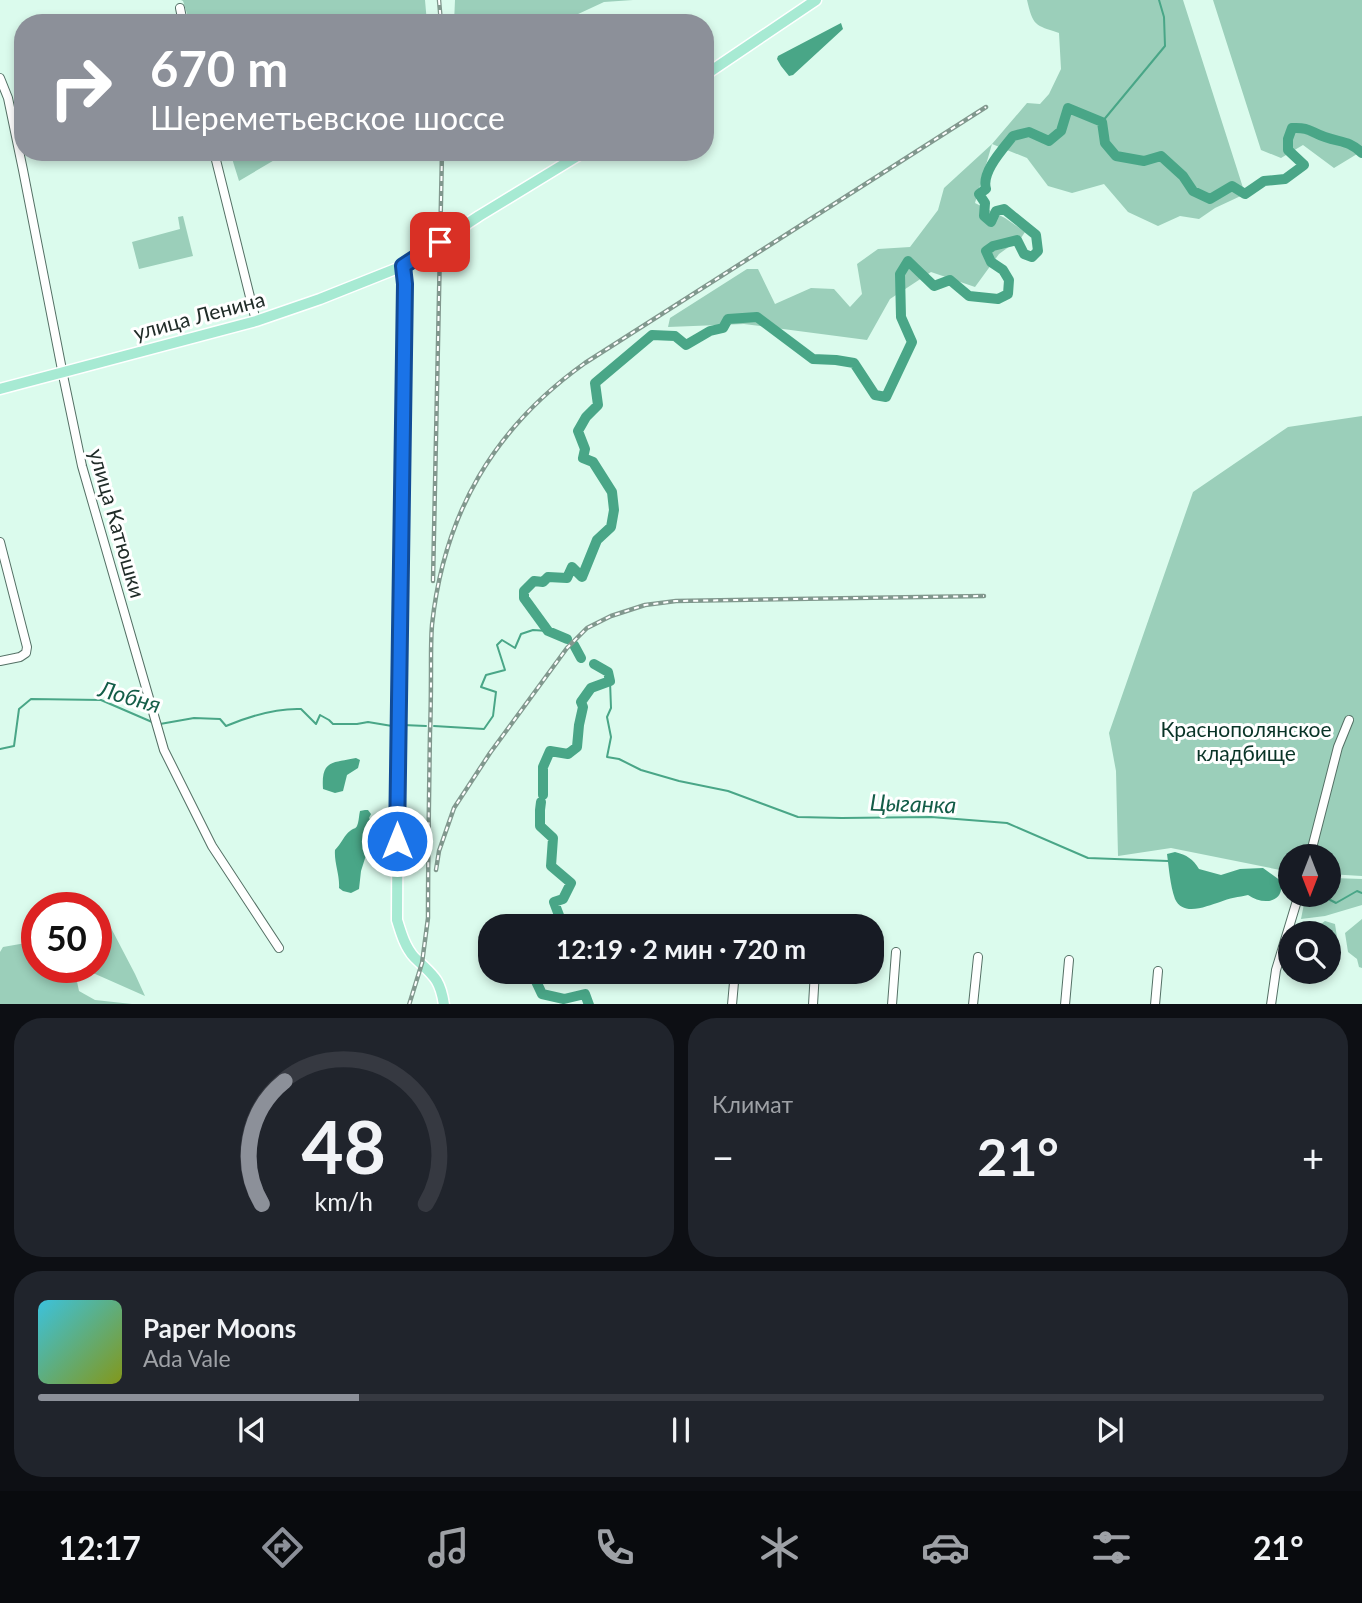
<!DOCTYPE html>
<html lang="ru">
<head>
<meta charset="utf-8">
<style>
  :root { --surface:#171b24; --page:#20242c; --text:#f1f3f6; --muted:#9ea1a6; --line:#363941; --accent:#8c9099 }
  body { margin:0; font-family:Lato,sans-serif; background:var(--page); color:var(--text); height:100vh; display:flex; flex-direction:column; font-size:26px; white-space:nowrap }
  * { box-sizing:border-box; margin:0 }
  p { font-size:23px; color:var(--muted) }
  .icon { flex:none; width:38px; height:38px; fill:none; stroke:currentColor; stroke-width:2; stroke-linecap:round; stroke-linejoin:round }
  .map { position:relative; height:1004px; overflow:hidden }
  .sheet { display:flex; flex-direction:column; gap:14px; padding:14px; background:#0d0f14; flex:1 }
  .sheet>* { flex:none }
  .banner { position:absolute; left:14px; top:14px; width:700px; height:147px; border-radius:28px; box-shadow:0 4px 10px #0003; background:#8c9099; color:#fff; overflow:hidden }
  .needle { width:46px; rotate:180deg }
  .tools { position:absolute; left:1278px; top:844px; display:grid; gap:14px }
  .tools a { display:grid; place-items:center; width:63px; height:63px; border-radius:50%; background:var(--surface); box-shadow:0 4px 10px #0003; font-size:35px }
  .speed { position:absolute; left:21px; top:892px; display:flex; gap:14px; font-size:35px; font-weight:700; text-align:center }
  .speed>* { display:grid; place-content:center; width:91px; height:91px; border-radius:50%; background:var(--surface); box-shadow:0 4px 10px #0003; line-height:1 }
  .speed .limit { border:10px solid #d22; background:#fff; color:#111 }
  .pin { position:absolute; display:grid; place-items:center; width:60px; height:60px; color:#fff; margin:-30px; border-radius:14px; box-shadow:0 4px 10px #0006 }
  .me { position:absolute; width:77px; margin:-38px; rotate:0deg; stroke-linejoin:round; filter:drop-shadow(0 0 5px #0008) }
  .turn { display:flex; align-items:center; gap:24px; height:147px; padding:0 21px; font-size:32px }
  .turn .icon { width:91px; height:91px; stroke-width:2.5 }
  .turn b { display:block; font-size:49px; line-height:60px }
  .big { font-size:52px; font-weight:700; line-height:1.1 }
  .sheet .card { flex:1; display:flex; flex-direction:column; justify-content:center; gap:10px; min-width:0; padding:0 24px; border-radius:28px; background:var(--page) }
  .sheet .dial { align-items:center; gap:0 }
  .dial svg { height:182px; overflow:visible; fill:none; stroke:var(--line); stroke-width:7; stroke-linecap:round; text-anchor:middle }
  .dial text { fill:var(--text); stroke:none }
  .song { display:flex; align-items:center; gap:21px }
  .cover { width:84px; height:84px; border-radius:10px; background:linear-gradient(135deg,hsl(190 70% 55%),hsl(70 70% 35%)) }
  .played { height:7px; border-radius:4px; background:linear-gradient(90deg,var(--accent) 25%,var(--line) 25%) }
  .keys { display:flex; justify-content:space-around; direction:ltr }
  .heat { display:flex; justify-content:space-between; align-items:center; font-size:38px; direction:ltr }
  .sheet .tiles { flex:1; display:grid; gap:14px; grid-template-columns:1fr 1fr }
  .card:last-child { grid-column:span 2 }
  .trip { position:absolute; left:478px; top:914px; width:406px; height:70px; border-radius:28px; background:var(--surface); box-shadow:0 4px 10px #0003; font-weight:700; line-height:70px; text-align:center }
  .tab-bar { display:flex; height:112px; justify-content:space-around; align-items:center; background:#090b0e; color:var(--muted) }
  .tab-bar .icon { width:49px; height:49px }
  .tab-bar .selected { color:var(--accent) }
  .tab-bar b { font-size:32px; color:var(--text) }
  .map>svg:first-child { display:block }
</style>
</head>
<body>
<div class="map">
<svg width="1362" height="1005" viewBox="0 0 1362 1005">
  <rect width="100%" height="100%" fill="#dbfbed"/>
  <path fill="#9bcfba" d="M181,0H425L427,23H190L183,1Z
    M455,0H633L604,2L576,15L551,23H495L484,14L470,23H454Z
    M1027,0H1183L1245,194L1215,208L1199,219L1180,216L1158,226L1128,212L1104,184L1072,193L1048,186L1027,158L992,144L975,203L1005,218L1025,232L1021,238L999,254L975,287L931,272L890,299L867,340L744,324L668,327L670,318L747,269H758L775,304L811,288L834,289L850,307L862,294L857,264L878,249L910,247L938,210L944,188L992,144L1027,103L1040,104L1049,94L1061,69L1059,33C1035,25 1033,26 1027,0Z
    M1213,0H1362V151L1334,168L1303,145L1281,158L1261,150Z
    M230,152H288L239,181Z
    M183,216L193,256L139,269L132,242L180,229L178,217Z
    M1362,416V876L1328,874V856H1290V872L1171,848L1118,856L1116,771L1109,733L1193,492L1288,427Z
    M1333,878L1362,879V905L1325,916L1301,919L1306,894H1328V879Z
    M99,905L135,974L145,996L93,973V968H96V908Z
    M1362,919V968L1359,967L1357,959L1348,952L1345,933Z
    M1325,921L1335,924C1338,947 1345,962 1324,978L1308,976L1305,971H1328V933H1315L1318,926Z
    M37,941V968H74L79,991L95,1000L132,1004H0V952L3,947Z"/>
  <path fill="#49a687" d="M841,23L843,29L793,75L789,76L781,66L777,59L778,56Z
    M356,758L360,760L358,768L347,775L343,791L335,793L323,789C321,760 332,763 356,758Z
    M365,810H368L371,814L369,818L374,825V830L361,871L359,889L351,893L343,891L339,888C340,875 334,863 335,850C341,844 345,834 350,831C355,827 356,830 358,823C359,819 359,815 360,811Z
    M1175,852C1187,855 1193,859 1199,869L1221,875L1240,869L1263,868L1281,881C1285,904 1262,905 1248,895C1239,897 1229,898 1220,902C1207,906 1183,917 1175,899C1170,885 1169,868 1167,854Z"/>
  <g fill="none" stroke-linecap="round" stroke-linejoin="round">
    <path stroke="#49a687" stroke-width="2" d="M1102,122L1165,46L1164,17L1159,0
      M610,681L611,708L607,717L611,737L607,757L619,759L641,770L679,781L728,791L798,817L842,818L931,817L1007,823L1088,858L1168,861
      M160,724L194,718L220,719L226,726C250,716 275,708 301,709L316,724L320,715L329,720L333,724H357L368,722L392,726
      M403,725L426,726
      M434,726L484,729L493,716L496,692L481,687L486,675L505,670L497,645L502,640L515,648L521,634L533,630L548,631
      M0,749L14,746L19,709L31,699L101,700L152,722
      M1280,887L1290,889
      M1319,894L1336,903L1357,891L1362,893"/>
    <path stroke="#49a687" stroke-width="10" d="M567,639L548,631L524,598V591L534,581L543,582L548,577L567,578L572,567L582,577L597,540L611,527L614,510L612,492L593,462L583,458L585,449L578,431L586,417L598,405L595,383L652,335L675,336L686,345L710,331L723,328L728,319L757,317L813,359L836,360L854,363L875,395L886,397L912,342L901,317L900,274L908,261L934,286L950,280L969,296L998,299L1008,294L1009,280L1003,270L991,262L986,251L993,246L1017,240L1024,254L1032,257L1038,251L1036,235L1004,209L996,211L991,222L984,216L985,203L979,194L986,189C981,172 1003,149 1013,136L1029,132L1049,141L1061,131L1068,108L1102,122L1105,143L1116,156L1144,161L1161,156L1183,176L1193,191L1210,199L1232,186L1245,194L1264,181L1285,179L1304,165L1288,150V139L1292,128C1310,127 1310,132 1325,137C1342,143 1348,140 1362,153
      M574,645L581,658
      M543,795V767L550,751L568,754L577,747L579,725L583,707L581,702L591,688L610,681L608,672L594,664
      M541,802L540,810V826L553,838L551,866L571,883L563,899L554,902L563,926
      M535,971L534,977L542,994L564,999L585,994L589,1005"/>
    <defs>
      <path id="minor" d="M180,8L183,23
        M0,78L8,98L23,170L64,380L82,466L164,750L212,846L279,948
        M214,152L256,321
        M0,542L27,647L26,653L20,657L0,661
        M1310,856L1338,747L1349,720
        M732,1005L735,971
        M813,1005L815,971
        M892,1005L896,952
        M973,1005L978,957
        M1065,1005L1069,960
        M1155,1005L1158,971
        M1271,1005L1276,970L1299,894"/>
      <path id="major" d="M705,75L816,0
        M403,266L405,284L404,377L398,729L397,920C401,933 405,947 414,957C432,975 440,977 444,1005
        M0,389L256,321L320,299L403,266L479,216L584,152"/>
    </defs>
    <use href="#minor" stroke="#547065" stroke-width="10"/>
    <use href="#major" stroke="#fff" stroke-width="13"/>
    <use href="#minor" stroke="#fff" stroke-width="8"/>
    <use href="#major" stroke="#a7ead3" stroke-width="10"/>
    <defs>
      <path id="rail" d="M439,0L441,23
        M433,581L442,152
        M436,870L439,851L454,808L490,753L567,648L587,628L611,616L645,605L676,601L984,596
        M409,1005L422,963L428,918C428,856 429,794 430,732C431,709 431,686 431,663C431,650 431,637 432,625C444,513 494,428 585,363L986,107"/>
    </defs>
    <use href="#rail" stroke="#81988e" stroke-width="4.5"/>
    <use href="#rail" stroke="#fff" stroke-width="2" stroke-dasharray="5" stroke-linecap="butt"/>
  </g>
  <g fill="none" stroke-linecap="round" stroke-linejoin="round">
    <defs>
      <path id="route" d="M397,841L405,284L403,266L440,242"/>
    </defs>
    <use href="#route" stroke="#114b97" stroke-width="18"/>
    <use href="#route" stroke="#1a73e8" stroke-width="12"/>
  </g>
  <g text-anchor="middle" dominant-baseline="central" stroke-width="6" stroke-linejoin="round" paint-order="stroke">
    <g font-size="21" fill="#202c28" stroke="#fff">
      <text transform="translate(199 315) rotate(-15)">улица Ленина</text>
      <text transform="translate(118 523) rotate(74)">улица Катюшки</text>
    </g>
    <g font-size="21" fill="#093427" stroke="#fff">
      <text x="1246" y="728">Краснополянское<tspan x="1246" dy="24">кладбище</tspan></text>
    </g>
    <g font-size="23" font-style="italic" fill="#145d48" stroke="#fff">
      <text transform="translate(130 696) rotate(16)">Лобня</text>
      <text transform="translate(913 803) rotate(2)">Цыганка</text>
    </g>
  </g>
</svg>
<div class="tools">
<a><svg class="needle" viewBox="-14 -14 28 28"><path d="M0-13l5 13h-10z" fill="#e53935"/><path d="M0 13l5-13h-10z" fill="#9ea1a6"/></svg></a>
<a><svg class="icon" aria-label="search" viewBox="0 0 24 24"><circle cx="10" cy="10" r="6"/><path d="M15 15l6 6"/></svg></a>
</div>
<div class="speed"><div class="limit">50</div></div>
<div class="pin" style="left:440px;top:242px;background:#d93025"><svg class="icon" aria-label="arrive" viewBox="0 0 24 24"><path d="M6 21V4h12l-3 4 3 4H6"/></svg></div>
<svg class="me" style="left:397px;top:841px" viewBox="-20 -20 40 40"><circle r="17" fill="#1a73e8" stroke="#fff" stroke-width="3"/><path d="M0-11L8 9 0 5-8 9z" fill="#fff"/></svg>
<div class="trip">12:19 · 2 мин · 720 m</div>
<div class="banner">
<div class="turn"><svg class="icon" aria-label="right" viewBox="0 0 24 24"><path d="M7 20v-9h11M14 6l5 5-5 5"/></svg><div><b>670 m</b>Шереметьевское шоссе</div></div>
</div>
</div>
<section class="sheet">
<div class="tiles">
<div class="card dial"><svg viewBox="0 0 100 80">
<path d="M14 69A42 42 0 1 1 86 69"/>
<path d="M14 69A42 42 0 0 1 24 15" stroke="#8c9099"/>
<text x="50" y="56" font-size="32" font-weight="700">48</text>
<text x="50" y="72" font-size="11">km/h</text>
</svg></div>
<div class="card"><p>Климат</p>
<div class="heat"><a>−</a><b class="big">21°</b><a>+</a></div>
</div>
<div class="card">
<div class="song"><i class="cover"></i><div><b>Paper Moons</b><p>Ada Vale</p></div></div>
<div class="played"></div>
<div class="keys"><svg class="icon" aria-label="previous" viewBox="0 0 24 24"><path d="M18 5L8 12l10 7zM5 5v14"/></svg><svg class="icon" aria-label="pause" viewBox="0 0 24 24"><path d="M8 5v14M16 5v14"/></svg><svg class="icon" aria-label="next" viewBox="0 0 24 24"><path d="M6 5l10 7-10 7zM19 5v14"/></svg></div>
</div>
</div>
</section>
<nav class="tab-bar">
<b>12:17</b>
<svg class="icon selected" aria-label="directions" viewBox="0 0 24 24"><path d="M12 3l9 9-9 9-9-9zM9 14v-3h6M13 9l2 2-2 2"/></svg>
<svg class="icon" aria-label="music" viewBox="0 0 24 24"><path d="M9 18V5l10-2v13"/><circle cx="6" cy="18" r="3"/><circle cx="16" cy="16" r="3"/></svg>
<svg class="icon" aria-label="phone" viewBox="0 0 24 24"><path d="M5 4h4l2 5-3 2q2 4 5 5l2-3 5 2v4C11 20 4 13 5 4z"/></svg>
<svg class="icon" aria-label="climate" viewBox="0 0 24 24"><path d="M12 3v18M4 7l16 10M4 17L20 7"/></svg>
<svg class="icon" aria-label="car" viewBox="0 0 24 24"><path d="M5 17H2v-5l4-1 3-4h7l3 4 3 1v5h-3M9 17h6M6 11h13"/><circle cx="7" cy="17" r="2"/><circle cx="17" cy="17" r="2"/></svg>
<svg class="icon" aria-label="filters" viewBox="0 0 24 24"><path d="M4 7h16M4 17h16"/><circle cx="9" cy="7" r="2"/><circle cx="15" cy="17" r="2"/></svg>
<b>21°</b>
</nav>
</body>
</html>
